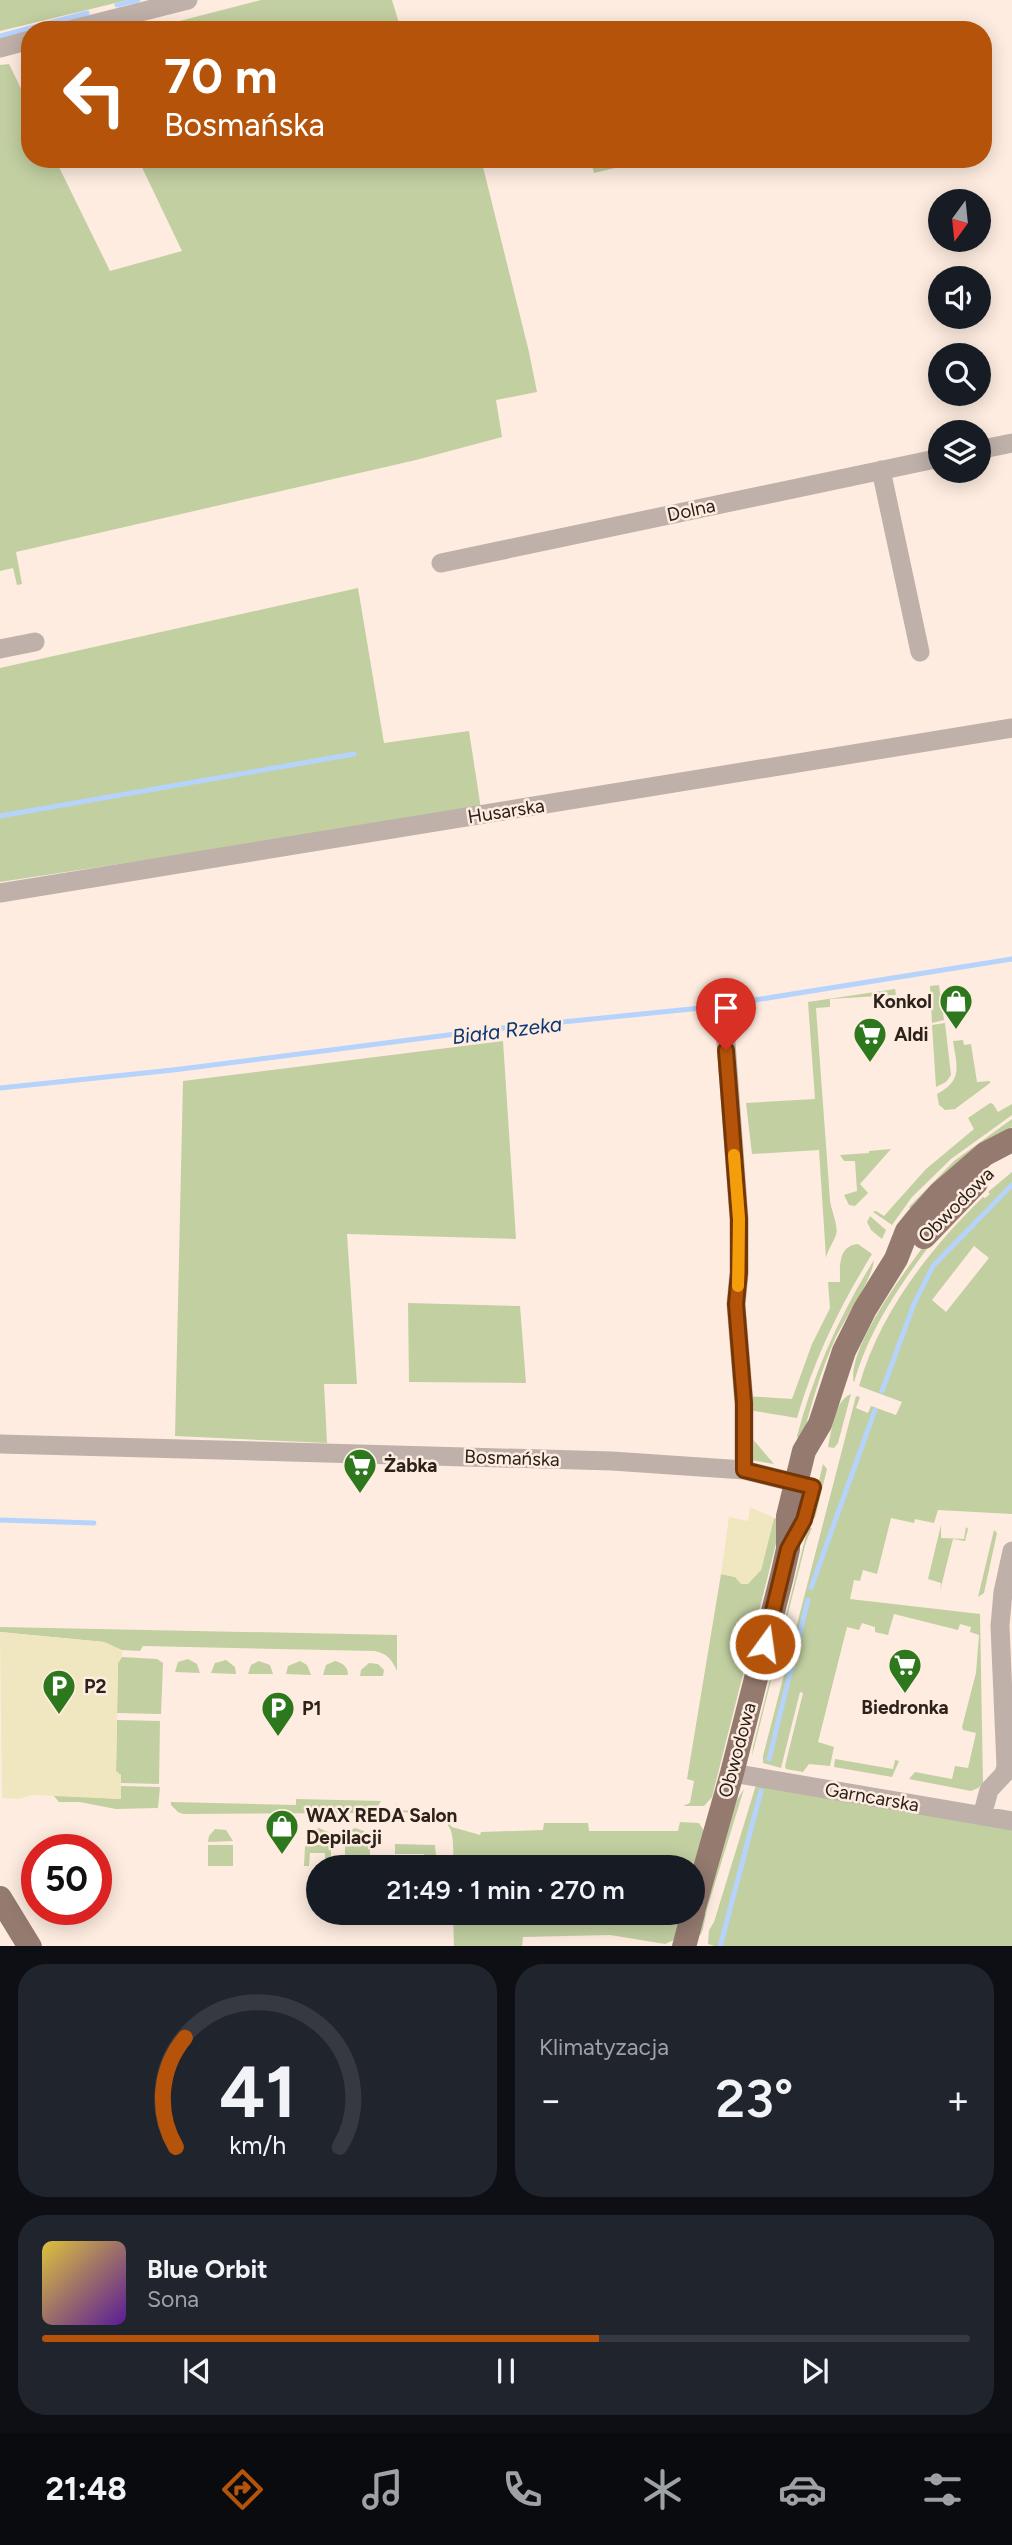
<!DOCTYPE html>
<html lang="pl">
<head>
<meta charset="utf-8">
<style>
  :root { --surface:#171b24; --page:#20242c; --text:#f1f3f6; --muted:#9ea1a6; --line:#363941; --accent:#b45309 }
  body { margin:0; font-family:Figtree,sans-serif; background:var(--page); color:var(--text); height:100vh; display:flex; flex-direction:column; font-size:26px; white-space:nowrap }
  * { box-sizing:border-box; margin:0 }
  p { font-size:23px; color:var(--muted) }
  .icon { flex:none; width:38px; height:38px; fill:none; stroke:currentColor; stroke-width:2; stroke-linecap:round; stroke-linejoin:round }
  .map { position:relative; height:1946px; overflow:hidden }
  .sheet { display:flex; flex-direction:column; gap:18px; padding:18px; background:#0d0f14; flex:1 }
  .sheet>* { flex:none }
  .hud { position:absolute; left:21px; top:21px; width:971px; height:147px; border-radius:28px; box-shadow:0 4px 18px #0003; background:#b45309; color:#fff; overflow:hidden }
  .needle { width:46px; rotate:195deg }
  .buttons { position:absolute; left:928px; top:189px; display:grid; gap:14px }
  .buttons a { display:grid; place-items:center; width:63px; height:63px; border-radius:50%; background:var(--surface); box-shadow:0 4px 18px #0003; font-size:35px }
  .speed { position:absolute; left:21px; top:1834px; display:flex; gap:14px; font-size:35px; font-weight:700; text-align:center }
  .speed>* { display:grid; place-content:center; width:91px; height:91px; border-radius:50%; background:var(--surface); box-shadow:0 4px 18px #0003; line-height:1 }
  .speed .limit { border:10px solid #d22; background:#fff; color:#111 }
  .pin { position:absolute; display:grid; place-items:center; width:60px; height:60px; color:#fff; margin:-72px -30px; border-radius:50% 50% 50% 0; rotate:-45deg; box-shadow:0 0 7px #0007 }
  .pin .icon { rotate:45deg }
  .me { position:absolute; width:77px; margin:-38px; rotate:14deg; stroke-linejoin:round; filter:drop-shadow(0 0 5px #0008) }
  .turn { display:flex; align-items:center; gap:24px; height:147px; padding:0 28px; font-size:32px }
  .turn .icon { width:91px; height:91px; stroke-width:2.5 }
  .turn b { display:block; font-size:49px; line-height:60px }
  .big { font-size:52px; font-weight:600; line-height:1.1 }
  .sheet .tile { flex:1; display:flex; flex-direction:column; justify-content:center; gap:10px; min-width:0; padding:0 24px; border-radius:28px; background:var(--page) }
  .sheet .dial { align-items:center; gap:0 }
  .dial svg { height:182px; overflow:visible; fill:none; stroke:var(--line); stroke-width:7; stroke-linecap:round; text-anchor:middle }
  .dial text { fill:var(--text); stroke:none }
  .song { display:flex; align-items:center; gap:21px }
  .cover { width:84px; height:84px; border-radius:10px; background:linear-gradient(135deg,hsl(50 70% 55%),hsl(270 70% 35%)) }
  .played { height:7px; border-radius:4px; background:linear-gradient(90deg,var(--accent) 60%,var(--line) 60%) }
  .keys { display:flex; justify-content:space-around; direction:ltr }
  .heat { display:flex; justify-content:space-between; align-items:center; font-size:38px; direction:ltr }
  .sheet .tiles { flex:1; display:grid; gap:18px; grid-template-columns:1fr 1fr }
  .tile:last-child { grid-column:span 2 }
  .trip { position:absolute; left:306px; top:1855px; width:399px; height:70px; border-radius:35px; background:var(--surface); box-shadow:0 4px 18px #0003; font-weight:600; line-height:70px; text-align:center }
  .menu { display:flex; height:112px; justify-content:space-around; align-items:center; background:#090b0e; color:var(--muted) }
  .menu .icon { width:49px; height:49px }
  .menu .selected { color:var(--accent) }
  .menu b { font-size:32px; color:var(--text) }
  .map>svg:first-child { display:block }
</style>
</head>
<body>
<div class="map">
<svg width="1012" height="1947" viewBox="0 0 1012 1947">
  <rect width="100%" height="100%" fill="#feece0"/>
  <path fill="#c2cfa1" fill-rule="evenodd" d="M0,0H128L0,31Z
    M261,0H392L401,30H145Z
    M9,64L30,107V159H55L110,271L182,251L138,159H481L529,352L537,392L496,400L502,437L416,460L16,552L22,584L17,585L13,568L0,571V65Z
    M590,159H653L594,173Z
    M358,588L384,743L469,731L481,809L0,882V668Z
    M939,985L944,1020L932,1023L930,986Z
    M895,989L896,995L830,999V1007L816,1008L830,1200C831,1210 839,1226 836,1235C833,1243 828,1249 826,1258L819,1150L752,1154L746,1103L815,1099L808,1002Z
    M945,1023L951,1075L946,1082L936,1087L932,1025Z
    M963,1040L964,1045L971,1044L977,1082L990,1081V1083L955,1109L945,1110L939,1105L937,1094C963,1080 957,1067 953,1041Z
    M503,1041L516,1239L347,1234L357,1384H324L327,1443L175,1436L183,1081Z
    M990,1103L993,1104L998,1112L1012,1104V1115L951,1159L912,1197L892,1225L873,1212L876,1211L884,1216L926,1169L974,1129L968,1118Z
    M1012,1119V1127L980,1150L916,1213L909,1207L954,1161Z
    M891,1149L860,1184L868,1193L855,1206L849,1205L844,1195L857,1191L855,1161H844L840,1155L869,1153V1151Z
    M1012,1172V1514L938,1510L934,1523L915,1519L914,1523L891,1518L877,1574L863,1570L860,1581L854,1580L850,1599L980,1614L983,1783L978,1788L971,1791L909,1779L915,1772L952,1779L955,1766L968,1768L976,1733L963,1730L962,1727L976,1673L979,1635L970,1632L971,1627L960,1624L958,1630L894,1614L888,1635L875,1632V1627L862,1623L859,1630L847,1627L818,1742L834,1747L830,1766L809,1764L803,1772L786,1769L785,1766L803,1693L800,1692L781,1768L763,1763V1756L856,1396L860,1397L856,1408L868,1413L871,1406L896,1415L902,1402L859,1386C880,1312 929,1250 983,1197L985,1198L990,1194L988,1192ZM974,1246L989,1258L946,1312L932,1300Z
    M870,1216L886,1230L882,1239L871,1230L867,1222Z
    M930,1238L933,1241C901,1283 868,1331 854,1383C845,1350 909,1265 930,1238Z
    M858,1244L872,1254C839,1308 815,1357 797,1418L748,1410L747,1396L792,1399L812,1344L830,1308L828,1282H840C840,1266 838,1246 858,1244Z
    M874,1260C872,1280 846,1317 836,1337C821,1370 811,1405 802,1440L798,1439L797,1436C814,1373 839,1316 874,1260Z
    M408,1303L520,1306L526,1383L409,1382Z
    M851,1394L838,1443L834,1448L828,1447C832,1430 834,1401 851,1394Z
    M750,1436L774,1464L750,1460Z
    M823,1464L827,1469L815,1518L810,1517Z
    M774,1518L782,1520L712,1797L704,1806H683L690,1803L694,1781L687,1779L721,1574L735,1577L761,1570Z
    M941,1525V1538L964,1539L966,1527L968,1529L965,1541L953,1539L940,1591L941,1583L928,1579Z
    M808,1527L812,1528L806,1542L752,1756L753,1747Z
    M994,1530L997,1533L984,1593L978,1597Z
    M0,1627L397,1635V1671C392,1660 388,1654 375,1651L143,1646L140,1651L121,1650L104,1642L0,1632Z
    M122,1657L157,1659L163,1663L161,1714L117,1713L118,1663Z
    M188,1659L197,1664L200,1673L175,1672L178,1662Z
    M226,1660L235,1667L236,1674L211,1673L215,1663Z
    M259,1661L270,1665L273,1674H248L251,1665Z
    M300,1661L307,1665L311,1675L286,1674L288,1666Z
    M335,1661C343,1663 348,1667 348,1675H323L326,1665Z
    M369,1663L378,1664L384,1670L383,1676H360L361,1670Z
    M117,1720L160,1721L159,1784L121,1783V1775L116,1772Z
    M835,1759L893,1769L895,1760L899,1761L892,1777L834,1767Z
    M756,1785L1012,1828V1946L718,1947L708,1944L709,1930L714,1922Z
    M121,1786L160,1787L158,1808L116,1809L80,1802H59L53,1795L121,1799Z
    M744,1789L707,1909L703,1929L700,1936L698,1928L737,1800Z
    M296,1799L381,1801L375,1811L370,1813L183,1814L178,1812L171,1805V1802L296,1805Z
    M394,1803L401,1810L436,1813L443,1817L452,1827L480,1835L481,1832L543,1830L544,1823H588L589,1831H678L680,1822L699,1823L704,1831L693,1867H453C453,1840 458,1817 423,1813C416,1813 409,1813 401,1812Z
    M319,1828L328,1832L331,1840L305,1842L308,1832Z
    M355,1828L364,1831L370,1841H344L349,1831Z
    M215,1829L226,1830L233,1841L208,1842L209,1836Z
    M331,1844V1865L325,1866V1853H310L309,1866H304L305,1846Z
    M395,1844L435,1845L437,1867H425L424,1854H395Z
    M208,1845H233V1866H208Z
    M345,1845H370V1865L345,1866Z
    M453,1913H683L676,1939L665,1944L610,1935L523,1937L522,1947L454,1946Z"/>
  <path fill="#f0e7c1" d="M750,1507L774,1518L761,1570L748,1584H741L735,1577L721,1574L729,1517L748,1521Z
    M0,1632L104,1642L122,1650V1657L118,1663L116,1771L121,1775V1799L32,1795L19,1799L2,1798Z"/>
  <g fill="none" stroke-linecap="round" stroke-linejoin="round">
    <path stroke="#b6d3fc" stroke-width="5" d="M117,5L138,0
      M0,36L87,13
      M0,816L354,754
      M0,1088L173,1070L503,1028L711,1007L1012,959
      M882,1391L914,1304L933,1266L1012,1185
      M0,1520L94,1523
      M811,1588L875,1410
      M769,1759L808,1600
      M720,1947L761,1791"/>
    <path stroke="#bfb0aa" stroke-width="19" d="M69,30L188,0
      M0,48L30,40
      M978,450L1012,443
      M881,470L920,652
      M441,563L940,458
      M0,649L35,642
      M0,893L1012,728
      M725,1029L739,1219V1273L736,1304L744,1403V1470
      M0,1444L612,1461L744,1470L812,1487
      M732,1773L1012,1821
      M982,1816L989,1790L1004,1774L1006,1766L1000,1626L1003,1592L1012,1551"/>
    <path stroke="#947a6f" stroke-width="24" d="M924,1237L976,1183
      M0,1898L30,1947
      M693,1911L732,1773L782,1576L788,1549V1516L804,1451L820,1424L844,1351L865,1309L896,1259L907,1231L916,1220L940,1193L985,1154L1012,1140
      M684,1947L693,1913"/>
  </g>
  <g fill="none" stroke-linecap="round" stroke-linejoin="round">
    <defs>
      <path id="route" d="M726,1050L739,1219V1273L736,1304L744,1403V1470L813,1487L804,1520L788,1549L765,1644"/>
    </defs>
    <use href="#route" stroke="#753606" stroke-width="18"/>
    <use href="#route" stroke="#b45309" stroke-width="12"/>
    <path stroke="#f59e0b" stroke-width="12" d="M734,1155L739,1219L738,1286"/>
  </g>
  <defs>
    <symbol id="shop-pin" viewBox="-11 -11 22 30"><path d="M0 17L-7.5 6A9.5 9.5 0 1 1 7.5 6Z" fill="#2d771c" stroke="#feece0"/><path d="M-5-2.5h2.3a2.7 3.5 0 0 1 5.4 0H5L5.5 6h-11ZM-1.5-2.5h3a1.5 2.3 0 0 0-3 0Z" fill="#fff"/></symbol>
    <symbol id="supermarket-pin" viewBox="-11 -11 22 30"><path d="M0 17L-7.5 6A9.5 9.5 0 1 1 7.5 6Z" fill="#2d771c" stroke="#feece0"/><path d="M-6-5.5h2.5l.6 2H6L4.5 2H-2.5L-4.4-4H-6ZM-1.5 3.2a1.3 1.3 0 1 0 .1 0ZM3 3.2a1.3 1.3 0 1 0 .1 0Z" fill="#fff"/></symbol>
    <symbol id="parking-pin" viewBox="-11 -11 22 30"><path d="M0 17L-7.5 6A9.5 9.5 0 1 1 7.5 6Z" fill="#2d771c" stroke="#feece0"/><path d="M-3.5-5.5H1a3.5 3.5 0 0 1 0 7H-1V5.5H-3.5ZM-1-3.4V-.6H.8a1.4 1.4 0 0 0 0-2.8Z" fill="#fff"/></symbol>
  </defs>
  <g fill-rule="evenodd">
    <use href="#shop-pin" x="937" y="982" width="38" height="52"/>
    <use href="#supermarket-pin" x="851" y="1015" width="38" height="52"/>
    <use href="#supermarket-pin" x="341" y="1446" width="38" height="52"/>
    <use href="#supermarket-pin" x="886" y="1646" width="38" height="52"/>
    <use href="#parking-pin" x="40" y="1667" width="38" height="52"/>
    <use href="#parking-pin" x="259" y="1689" width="38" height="52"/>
    <use href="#shop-pin" x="263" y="1807" width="38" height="52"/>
  </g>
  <g text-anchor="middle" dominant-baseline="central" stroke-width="5" stroke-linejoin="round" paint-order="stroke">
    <g font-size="19" fill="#2c221a" stroke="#feece0">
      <text transform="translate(691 510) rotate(-12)">Dolna</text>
      <text transform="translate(506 811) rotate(-9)">Husarska</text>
      <text transform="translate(956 1205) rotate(-45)">Obwodowa</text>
      <text transform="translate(512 1458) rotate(2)">Bosmańska</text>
      <text transform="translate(737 1750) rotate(-75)">Obwodowa</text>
      <text transform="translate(872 1797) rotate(10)">Garncarska</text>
    </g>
    <g font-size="19" font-weight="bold" fill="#2c221a" stroke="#feece0" text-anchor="start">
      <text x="932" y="1001" text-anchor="end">Konkol</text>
      <text x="894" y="1034">Aldi</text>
      <text x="384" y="1465">Żabka</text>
      <text x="84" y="1686">P2</text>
      <text x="905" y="1707" text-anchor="middle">Biedronka</text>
      <text x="302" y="1708">P1</text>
      <text x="306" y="1815">WAX REDA Salon<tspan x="306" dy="22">Depilacji</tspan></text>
    </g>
    <g font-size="21" font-style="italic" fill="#0b3873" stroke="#feece0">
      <text transform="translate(507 1030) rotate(-7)">Biała Rzeka</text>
    </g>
  </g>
</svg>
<div class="buttons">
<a><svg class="needle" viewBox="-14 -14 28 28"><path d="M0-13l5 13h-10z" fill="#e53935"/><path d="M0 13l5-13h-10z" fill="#9ea1a6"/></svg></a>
<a><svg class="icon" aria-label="sound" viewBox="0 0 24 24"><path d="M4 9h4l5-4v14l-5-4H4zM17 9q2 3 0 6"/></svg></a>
<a><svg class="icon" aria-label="search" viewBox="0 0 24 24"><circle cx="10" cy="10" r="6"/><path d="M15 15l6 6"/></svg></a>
<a><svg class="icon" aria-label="layers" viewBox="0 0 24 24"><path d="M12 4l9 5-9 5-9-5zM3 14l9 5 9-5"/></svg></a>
</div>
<div class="speed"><div class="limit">50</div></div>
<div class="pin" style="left:726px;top:1050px;background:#d93025"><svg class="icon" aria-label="arrive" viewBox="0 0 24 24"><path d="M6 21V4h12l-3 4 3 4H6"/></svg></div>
<svg class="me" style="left:765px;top:1644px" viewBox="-20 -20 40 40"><circle r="17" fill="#b45309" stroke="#fff" stroke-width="3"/><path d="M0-11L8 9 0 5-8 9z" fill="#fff"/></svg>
<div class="trip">21:49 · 1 min · 270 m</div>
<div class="hud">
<div class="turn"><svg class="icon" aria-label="left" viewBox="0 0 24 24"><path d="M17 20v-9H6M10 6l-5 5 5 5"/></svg><div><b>70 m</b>Bosmańska</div></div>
</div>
</div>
<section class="sheet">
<div class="tiles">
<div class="tile dial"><svg viewBox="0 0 100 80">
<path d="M14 69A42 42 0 1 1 86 69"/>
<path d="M14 69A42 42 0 0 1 18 21" stroke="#b45309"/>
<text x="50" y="56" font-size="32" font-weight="700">41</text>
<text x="50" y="72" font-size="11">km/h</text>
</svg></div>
<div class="tile"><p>Klimatyzacja</p>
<div class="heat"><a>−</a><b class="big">23°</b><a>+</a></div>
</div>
<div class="tile">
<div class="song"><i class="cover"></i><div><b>Blue Orbit</b><p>Sona</p></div></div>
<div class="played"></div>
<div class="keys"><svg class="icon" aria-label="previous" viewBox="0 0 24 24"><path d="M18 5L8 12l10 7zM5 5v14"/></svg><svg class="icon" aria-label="pause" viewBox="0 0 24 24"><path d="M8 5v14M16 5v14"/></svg><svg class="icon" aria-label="next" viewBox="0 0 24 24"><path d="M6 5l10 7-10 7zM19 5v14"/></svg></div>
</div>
</div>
</section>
<nav class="menu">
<b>21:48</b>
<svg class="icon selected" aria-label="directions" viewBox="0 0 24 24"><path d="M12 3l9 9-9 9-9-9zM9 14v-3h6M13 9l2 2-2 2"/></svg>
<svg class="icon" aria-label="music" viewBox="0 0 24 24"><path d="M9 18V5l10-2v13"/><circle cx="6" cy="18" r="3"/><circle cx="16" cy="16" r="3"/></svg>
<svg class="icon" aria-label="phone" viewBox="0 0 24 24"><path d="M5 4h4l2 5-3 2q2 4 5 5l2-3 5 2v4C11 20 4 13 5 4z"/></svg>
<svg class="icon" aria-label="climate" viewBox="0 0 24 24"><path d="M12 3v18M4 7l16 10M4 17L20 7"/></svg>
<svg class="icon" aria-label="car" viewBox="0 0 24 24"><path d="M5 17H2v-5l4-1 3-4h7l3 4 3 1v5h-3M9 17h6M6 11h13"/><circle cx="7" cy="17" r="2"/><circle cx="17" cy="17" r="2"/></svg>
<svg class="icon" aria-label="filters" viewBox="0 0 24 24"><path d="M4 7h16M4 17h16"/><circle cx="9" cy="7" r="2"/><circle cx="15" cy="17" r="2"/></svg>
</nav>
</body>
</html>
